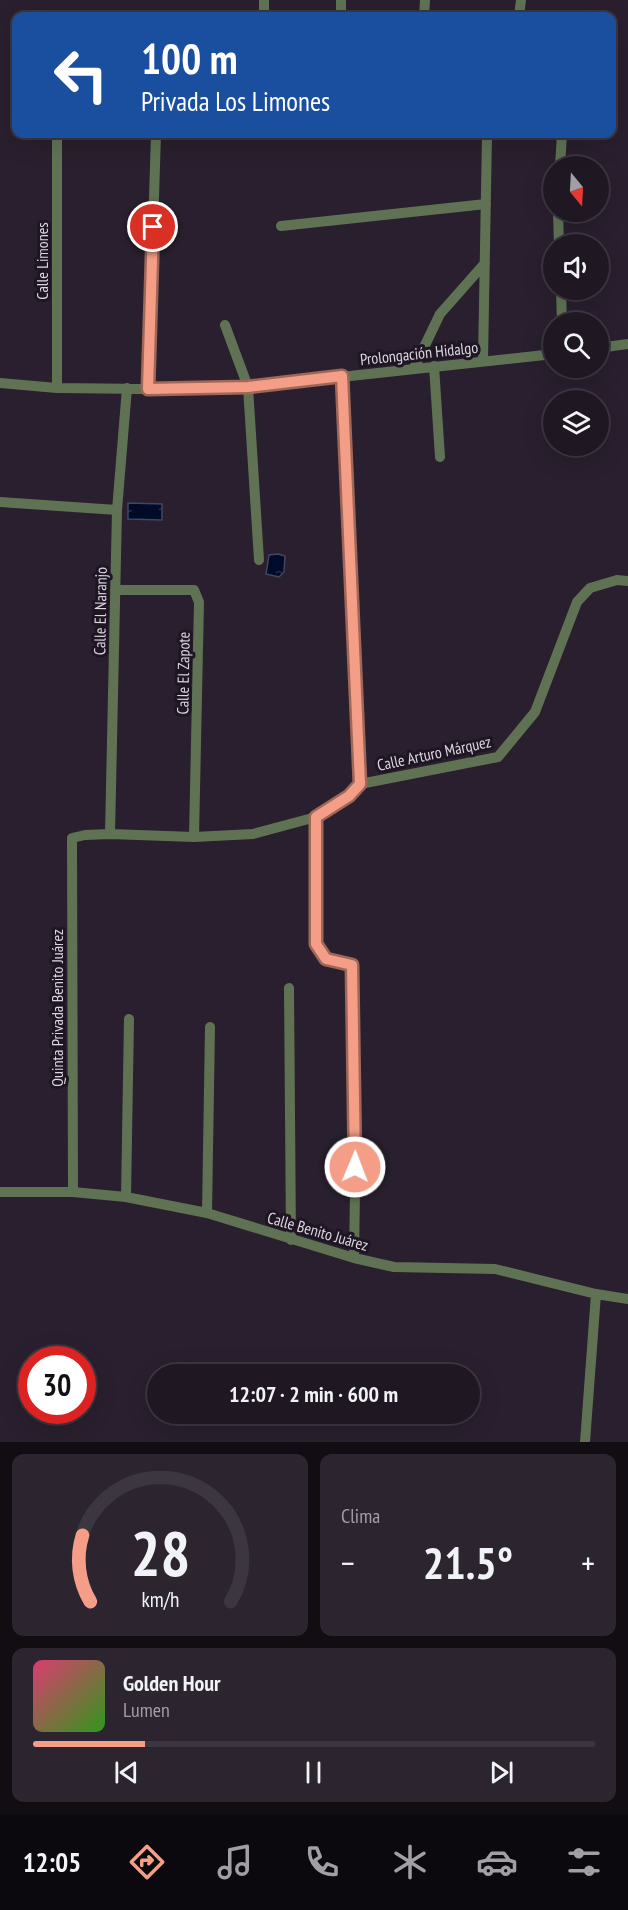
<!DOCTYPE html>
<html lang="es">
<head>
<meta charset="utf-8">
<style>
  :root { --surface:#1f1722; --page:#2c242f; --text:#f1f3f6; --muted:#a19fa5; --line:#3c3640; --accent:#f49e88 }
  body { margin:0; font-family:"PT Sans Narrow",sans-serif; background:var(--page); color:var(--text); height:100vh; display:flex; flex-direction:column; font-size:22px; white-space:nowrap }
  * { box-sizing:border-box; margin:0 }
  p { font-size:20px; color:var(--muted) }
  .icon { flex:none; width:33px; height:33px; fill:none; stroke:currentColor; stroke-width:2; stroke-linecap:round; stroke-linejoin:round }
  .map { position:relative; height:1442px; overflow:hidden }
  .sheet { display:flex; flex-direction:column; gap:12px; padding:12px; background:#110d13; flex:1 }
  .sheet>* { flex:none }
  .top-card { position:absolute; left:12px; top:12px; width:604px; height:126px; border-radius:12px; box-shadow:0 6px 24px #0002,0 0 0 2px var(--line); background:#1a4fa0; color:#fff; overflow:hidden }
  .needle { width:39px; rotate:162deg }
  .buttons { position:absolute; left:543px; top:156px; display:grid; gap:12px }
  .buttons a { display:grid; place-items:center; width:66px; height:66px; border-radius:50%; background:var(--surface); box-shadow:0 6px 24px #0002,0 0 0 2px var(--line); font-size:30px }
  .speed { position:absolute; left:18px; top:1346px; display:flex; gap:12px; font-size:30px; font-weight:700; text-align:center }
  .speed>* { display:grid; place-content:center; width:78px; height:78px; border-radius:50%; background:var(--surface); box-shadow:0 6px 24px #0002,0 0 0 2px var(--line); line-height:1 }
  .speed .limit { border:9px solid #d22; background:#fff; color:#111 }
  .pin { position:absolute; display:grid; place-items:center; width:51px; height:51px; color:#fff; margin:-26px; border:3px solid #fff; border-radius:50%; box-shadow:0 2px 6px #0007 }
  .me { position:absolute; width:66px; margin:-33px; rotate:1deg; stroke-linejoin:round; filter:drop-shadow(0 0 4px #0008) }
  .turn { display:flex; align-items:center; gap:21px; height:126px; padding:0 30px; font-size:27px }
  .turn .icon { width:78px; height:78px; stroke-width:2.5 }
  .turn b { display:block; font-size:42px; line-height:51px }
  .big { font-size:45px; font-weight:600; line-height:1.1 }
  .sheet .card { flex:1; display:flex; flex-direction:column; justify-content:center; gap:9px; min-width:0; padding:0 21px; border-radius:12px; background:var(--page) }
  .sheet .dial { align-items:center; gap:0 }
  .dial svg { height:156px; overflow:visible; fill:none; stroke:var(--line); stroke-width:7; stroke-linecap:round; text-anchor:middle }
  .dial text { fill:var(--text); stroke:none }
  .song { display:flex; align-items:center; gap:18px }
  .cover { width:72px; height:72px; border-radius:9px; background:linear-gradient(135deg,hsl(340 70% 55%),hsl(110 70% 35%)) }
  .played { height:6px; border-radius:3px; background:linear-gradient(90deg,var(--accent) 20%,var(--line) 20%) }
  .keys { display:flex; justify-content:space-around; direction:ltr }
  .heat { display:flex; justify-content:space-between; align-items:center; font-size:33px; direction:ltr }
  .sheet .tiles { flex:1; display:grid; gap:12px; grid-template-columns:1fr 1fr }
  .card:last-child { grid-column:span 2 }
  .trip { position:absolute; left:147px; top:1364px; width:333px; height:60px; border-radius:30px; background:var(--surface); box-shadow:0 6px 24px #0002,0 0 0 2px var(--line); font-weight:600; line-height:60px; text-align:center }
  .tab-bar { display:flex; height:96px; justify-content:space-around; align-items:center; background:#0c090e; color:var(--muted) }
  .tab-bar .icon { width:42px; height:42px }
  .tab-bar .on { color:var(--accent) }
  .tab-bar b { font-size:27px; color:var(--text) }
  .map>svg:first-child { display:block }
</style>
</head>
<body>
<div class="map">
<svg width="628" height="1442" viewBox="0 0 628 1442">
  <defs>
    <pattern id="water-ripples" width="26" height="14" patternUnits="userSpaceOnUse" patternTransform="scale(1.5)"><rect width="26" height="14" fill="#000a29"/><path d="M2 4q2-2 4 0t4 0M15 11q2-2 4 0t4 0" fill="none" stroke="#252d48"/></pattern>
  </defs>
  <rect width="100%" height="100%" fill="#291f2e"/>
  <path fill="url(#water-ripples)" stroke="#424760" stroke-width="1.5" d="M128,503L162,504V520L128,519Z
    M278,554L285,556L284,572L279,577L266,574L269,555Z"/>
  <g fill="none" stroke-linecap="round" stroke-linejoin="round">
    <path stroke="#5f7354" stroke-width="10" d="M264,0V16
      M341,16V0
      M424,16L425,0
      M519,16L521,0
      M57,134V388
      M560,166L562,134
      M558,212L559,244
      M281,226L486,204
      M561,290L562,322
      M225,325L248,387L259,560
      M598,348L628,344
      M483,361L487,134
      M434,366L440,457
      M414,368L440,314L485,263
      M342,376L360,784
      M0,383L57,388L148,389L248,387L554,354
      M148,389L156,134
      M0,502L117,510
      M115,590H194L199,602L194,837
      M316,817V944L326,959L352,965L356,1121L354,1258
      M110,834L117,510L127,388
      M289,988L291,1240
      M0,1192H73L126,1197L207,1213L354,1258L394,1267L495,1269L596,1294L628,1299
      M73,1192L72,838L85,835L110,834L194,837L253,834L316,817L349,797L360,784L498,757L535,712L577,602L590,588L617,580L628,581
      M126,1197L129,1019
      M207,1213L210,1027
      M585,1442L596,1294"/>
  </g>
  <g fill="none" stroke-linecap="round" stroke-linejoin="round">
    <defs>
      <path id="route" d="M153,227L148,389L248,387L342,376L360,784L349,796L316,817V944L326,959L352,965L355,1167"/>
    </defs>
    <use href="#route" stroke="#9f6758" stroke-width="15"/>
    <use href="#route" stroke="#f49e88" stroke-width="10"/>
  </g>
  <g text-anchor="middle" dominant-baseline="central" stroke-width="6" stroke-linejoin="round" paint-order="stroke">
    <g font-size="16" fill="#dcd6e0" stroke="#1f1624">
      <text transform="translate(42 261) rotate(-90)">Calle Limones</text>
      <text transform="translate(419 353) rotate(-6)">Prolongación Hidalgo</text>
      <text transform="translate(100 611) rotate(-89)">Calle El Naranjo</text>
      <text transform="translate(183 673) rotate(-89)">Calle El Zapote</text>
      <text transform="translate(434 753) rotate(-12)">Calle Arturo Márquez</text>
      <text transform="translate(57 1008) rotate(-90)">Quinta Privada Benito Juárez</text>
      <text transform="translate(318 1231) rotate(16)">Calle Benito Juárez</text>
    </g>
  </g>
</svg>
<div class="buttons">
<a><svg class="needle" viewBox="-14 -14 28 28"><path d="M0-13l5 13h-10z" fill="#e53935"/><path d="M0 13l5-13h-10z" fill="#a19fa5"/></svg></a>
<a><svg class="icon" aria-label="sound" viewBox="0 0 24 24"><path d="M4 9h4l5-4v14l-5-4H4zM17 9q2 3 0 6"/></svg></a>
<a><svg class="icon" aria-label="search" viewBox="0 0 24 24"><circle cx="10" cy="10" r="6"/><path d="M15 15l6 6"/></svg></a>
<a><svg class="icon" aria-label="layers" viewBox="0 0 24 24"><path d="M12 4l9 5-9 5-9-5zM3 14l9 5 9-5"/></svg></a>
</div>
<div class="speed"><div class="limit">30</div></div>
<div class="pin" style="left:153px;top:227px;background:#d93025"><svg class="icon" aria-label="arrive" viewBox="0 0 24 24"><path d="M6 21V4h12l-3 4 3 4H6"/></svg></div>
<svg class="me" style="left:355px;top:1167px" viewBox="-20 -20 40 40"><circle r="17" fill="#f49e88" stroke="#fff" stroke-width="3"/><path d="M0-11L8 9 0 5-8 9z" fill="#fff"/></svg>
<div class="trip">12:07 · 2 min · 600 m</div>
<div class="top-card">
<div class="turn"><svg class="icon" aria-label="left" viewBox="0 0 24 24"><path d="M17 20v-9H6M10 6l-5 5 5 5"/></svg><div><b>100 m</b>Privada Los Limones</div></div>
</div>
</div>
<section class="sheet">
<div class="tiles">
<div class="card dial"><svg viewBox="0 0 100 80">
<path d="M14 69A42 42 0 1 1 86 69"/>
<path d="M14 69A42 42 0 0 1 10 35" stroke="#f49e88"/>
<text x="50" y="56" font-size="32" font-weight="700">28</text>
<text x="50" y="72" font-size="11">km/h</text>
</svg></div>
<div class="card"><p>Clima</p>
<div class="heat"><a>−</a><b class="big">21.5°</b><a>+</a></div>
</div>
<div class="card">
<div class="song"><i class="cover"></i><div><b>Golden Hour</b><p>Lumen</p></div></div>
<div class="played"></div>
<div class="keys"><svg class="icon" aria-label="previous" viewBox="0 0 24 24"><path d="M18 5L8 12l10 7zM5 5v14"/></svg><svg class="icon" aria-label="pause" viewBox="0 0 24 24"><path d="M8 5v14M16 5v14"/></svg><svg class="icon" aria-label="next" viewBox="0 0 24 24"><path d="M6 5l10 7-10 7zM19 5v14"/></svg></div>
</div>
</div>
</section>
<nav class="tab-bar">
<b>12:05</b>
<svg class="icon on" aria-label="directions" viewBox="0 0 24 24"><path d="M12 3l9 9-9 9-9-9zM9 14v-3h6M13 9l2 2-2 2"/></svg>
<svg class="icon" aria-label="music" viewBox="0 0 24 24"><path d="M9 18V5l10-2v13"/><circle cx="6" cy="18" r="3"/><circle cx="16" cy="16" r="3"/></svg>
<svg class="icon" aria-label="phone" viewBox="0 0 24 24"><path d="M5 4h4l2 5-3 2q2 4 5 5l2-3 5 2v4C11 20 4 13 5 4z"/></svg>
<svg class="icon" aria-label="climate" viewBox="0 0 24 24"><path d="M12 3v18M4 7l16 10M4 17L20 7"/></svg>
<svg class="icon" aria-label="car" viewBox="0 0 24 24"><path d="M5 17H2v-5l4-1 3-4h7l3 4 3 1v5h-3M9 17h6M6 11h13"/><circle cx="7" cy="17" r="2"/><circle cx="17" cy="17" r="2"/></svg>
<svg class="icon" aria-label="filters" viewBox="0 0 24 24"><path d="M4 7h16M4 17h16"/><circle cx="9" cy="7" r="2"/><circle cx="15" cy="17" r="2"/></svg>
</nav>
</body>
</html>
